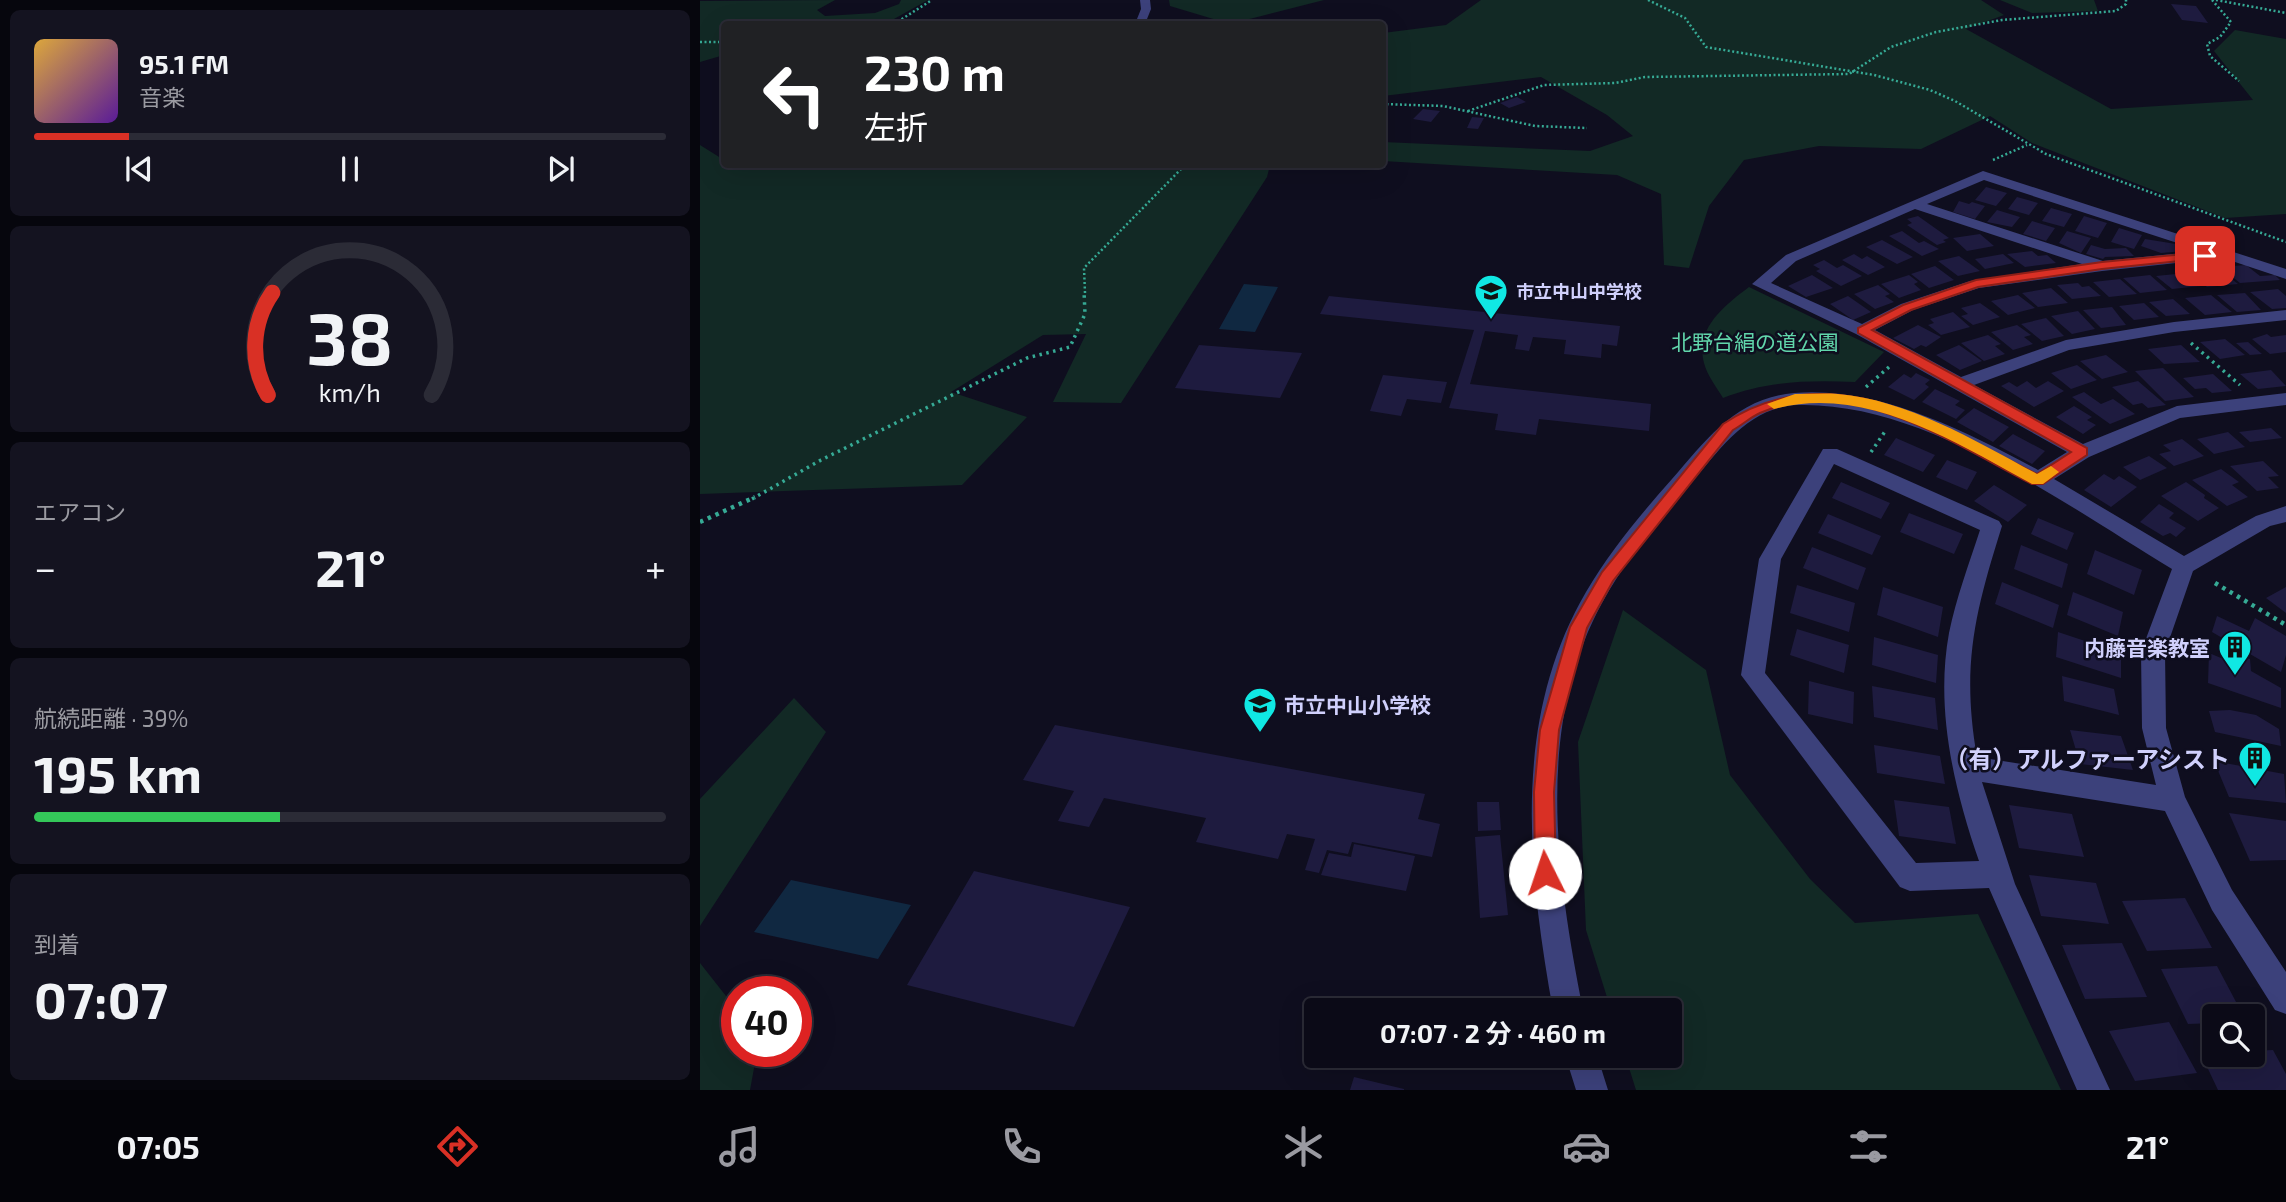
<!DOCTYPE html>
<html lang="ja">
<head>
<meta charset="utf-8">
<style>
  :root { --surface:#0b0a17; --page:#141320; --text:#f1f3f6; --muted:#9a9aa1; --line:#2b2b36; --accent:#d93025 }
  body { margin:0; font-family:"Exo 2","Noto Sans JP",sans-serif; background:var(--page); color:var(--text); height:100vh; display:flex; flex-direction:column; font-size:26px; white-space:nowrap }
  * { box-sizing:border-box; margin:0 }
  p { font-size:23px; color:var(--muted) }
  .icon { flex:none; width:38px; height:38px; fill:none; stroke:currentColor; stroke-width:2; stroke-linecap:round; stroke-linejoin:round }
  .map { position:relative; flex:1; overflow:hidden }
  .details { display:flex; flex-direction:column; gap:10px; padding:10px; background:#06060d; width:700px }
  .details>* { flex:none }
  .banner { position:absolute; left:21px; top:21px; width:665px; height:147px; border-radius:7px; box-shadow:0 7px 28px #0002,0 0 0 2px var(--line); background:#202124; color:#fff; overflow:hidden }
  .tools { position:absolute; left:1502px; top:1004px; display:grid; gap:14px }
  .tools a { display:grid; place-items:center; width:63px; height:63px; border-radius:7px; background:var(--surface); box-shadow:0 7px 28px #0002,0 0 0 2px var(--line); font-size:35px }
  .speed { position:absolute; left:21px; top:976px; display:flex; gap:14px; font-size:35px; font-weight:700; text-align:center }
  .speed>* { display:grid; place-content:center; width:91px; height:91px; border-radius:50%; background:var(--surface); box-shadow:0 7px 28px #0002,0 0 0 2px var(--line); line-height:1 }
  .speed .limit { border:10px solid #d22; background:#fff; color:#111 }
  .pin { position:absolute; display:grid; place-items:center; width:60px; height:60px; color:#fff; margin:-30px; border-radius:14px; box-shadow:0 4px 10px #0006 }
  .me { position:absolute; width:77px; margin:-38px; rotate:356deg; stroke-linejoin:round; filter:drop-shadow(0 0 5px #0008) }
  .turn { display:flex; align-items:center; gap:24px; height:147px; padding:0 28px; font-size:32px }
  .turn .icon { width:91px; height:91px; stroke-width:2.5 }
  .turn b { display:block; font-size:49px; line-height:60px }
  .big { font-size:52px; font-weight:700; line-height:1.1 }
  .details .tile { flex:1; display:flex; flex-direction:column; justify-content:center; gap:10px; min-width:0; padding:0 24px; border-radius:10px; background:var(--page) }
  .details .dial { align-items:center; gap:0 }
  .dial svg { height:182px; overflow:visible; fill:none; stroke:var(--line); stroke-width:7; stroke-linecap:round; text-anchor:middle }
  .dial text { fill:var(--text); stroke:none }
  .song { display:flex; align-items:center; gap:21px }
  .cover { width:84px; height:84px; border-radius:10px; background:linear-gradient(135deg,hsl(40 70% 55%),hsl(270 70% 35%)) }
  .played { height:7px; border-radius:4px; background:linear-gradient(90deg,var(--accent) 15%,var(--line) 15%) }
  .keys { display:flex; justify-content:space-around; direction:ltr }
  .heat { display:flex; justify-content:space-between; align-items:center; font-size:38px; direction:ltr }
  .charge { height:10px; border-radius:5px; background:linear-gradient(90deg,#34c759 39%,var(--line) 0) }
  .trip { position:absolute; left:604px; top:998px; width:378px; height:70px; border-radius:7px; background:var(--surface); box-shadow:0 7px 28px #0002,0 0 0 2px var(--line); font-weight:700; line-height:70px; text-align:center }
  .menu { display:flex; height:112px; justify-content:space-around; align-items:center; background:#040409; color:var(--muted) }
  .menu .icon { width:49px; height:49px }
  .menu .current { color:var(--accent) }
  .menu b { font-size:32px; color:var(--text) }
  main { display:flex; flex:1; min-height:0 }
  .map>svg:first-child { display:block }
</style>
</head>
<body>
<main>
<section class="details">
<div class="tile">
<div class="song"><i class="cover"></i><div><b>95.1 FM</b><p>音楽</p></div></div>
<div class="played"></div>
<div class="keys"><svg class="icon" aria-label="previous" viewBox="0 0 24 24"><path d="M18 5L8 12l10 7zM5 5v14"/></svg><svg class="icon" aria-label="pause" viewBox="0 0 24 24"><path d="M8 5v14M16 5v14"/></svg><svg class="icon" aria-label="next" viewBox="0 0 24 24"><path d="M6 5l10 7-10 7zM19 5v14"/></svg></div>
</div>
<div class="tile dial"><svg viewBox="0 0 100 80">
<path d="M14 69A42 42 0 1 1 86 69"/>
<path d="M14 69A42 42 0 0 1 16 24" stroke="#d93025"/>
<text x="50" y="56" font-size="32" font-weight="700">38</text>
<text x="50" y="72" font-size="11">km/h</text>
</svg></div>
<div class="tile"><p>エアコン</p>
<div class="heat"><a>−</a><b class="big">21°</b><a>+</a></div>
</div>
<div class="tile"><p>航続距離 · 39%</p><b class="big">195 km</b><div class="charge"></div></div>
<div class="tile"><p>到着</p><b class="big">07:07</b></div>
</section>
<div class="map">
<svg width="1586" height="1090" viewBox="0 0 1586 1090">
  <rect width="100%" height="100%" fill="#0f0e1f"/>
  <path fill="#122925" d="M135,0L117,10L125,16L175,13L199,4L201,0H228L185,24H24V55L0,62V1Z
    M469,0H624L530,24L470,6Z
    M781,0H1281L1304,15L1266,29L1411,109L1553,100L1514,51L1535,30L1586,39V214L1525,218L1332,143L1290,116L1221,149L1119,146L1044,160L1009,206L989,268L964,265L961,194L917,175L683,161V142L890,151L933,136L907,115L841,77L683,96V33L746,25Z
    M1300,0H1394L1398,11L1332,13Z
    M0,145L24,160V164L230,168L241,164L570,165L567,177L421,403L353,402L386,334L343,335L251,392L327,417L262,485L0,494Z
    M1049,287L1184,352L1155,382C1108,380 1067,381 1023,398C1017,388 1007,375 1004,363C995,328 1024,306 1049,287Z
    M923,610L1006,670L1030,775L1110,879L1155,923L1278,914L1361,1090H936L925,1055H970V1010H911L886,930L878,742Z
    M94,698L126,732L0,926V799Z
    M0,963L37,1010V1052H57L50,1090H0Z"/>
  <path fill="#102841" d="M544,284L578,287L555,332L519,329Z
    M91,880L211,905L178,959L54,932Z"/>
  <path fill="#1e1b3f" d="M1471,4L1496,6L1508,23L1482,20Z
    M817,97L826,102L809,108L800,103Z
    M723,109L740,111L731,122L713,119Z
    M772,117L784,118L778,129L767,128Z
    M1286,187L1307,193L1296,206L1275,200Z
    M1317,197L1338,203L1329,215L1308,209Z
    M1259,201L1269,204L1272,202L1285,206L1275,219L1253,212Z
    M1351,208L1372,214L1364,227L1342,221Z
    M1297,210L1320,217L1312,227L1287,222Z
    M1218,216L1249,238L1243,240L1246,242L1237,245L1207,225L1212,223L1207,219Z
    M1384,216L1407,223L1398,238L1375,231Z
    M1332,221L1355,228L1346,241L1323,234Z
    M1419,228L1442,235L1434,249L1411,242Z
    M1202,231L1219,243L1224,241L1239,249L1222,256L1189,236Z
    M1367,231L1391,238L1381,253L1359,243Z
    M1280,234L1294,246L1267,251L1253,238Z
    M1445,239L1476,244L1484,251L1461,253L1441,246Z
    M1182,240L1213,257L1197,264L1166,247Z
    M1391,245L1405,249L1426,248L1434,256L1405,257L1403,259L1386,254Z
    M1332,251L1338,256L1347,255L1356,263L1325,267L1307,254Z
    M1154,254L1162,259L1167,256L1185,267L1168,275L1142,260Z
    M1303,254L1314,263L1285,269L1275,259Z
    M1259,256L1280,271L1258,276L1238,261Z
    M1124,260L1137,268L1143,265L1162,276L1141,286L1116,271L1120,269L1113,265Z
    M1546,265L1560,276L1575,275L1580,280L1540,283L1520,267Z
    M1235,266L1254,280L1229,288L1211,274Z
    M1518,268L1538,284L1507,287L1491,274Z
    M1486,273L1501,286L1472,289L1456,276Z
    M1112,275L1133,288L1106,297L1088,286Z
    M1209,275L1218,282L1214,284L1221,290L1199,298L1181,284Z
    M1450,275L1467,290L1440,293L1423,278Z
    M1420,279L1437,294L1409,297L1393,282Z
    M1378,283L1382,287L1389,286L1401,296L1372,299L1357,285Z
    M1178,285L1190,294L1185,296L1194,302L1175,309L1154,294Z
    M1351,288L1368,303L1338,307L1322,293Z
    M1578,289L1586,296V308L1572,309L1550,292Z
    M1545,293L1561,310L1537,312L1517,295Z
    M1318,295L1335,308L1308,315L1291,301Z
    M1511,295L1523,305L1532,312L1505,315L1485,298Z
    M629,296L920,326L917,346L902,344L901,358L864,354L866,340L833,337L829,351L815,349L818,335L785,331L770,384L951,404L949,431L839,419L836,435L795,430L798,414L749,408L774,330L620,314Z
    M1148,296L1171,312L1153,320L1130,304Z
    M1473,299L1490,314L1466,316L1449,302Z
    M1280,303L1300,317L1273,325L1261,316L1268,314L1261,308Z
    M1444,303L1459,317L1434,320L1419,306Z
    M1412,307L1426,325L1401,328L1383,310Z
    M1378,311L1395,329L1372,334L1351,316Z
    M1253,312L1270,327L1241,335L1228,325L1234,323L1230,319Z
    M1346,318L1364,336L1342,341L1321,324Z
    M1218,325L1241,337L1226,347L1221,345L1214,349L1193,338Z
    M1317,325L1331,335L1324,337L1333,344L1313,350L1291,332Z
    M1567,334L1571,337L1586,335V352L1570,354L1552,339Z
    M1288,335L1301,344L1295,346L1305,354L1284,361L1261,343Z
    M1525,339L1545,355L1520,359L1500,342Z
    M1548,342L1562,354L1550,355L1536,343Z
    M499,345L602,353L580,398L475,388Z
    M1259,345L1282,361L1260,370L1236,355Z
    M1481,345L1500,362L1464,364L1448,349Z
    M1406,355L1428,372L1402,379L1380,361Z
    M1377,365L1397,380L1371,389L1351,373Z
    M1463,368L1494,397L1465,401L1435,371Z
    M1571,370L1586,386L1558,389L1540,374Z
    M1216,373L1230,380L1225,384L1229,387L1214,400L1188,387L1204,374L1211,378Z
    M1513,374L1532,391L1512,393L1506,388L1495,389L1483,378Z
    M683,375L747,382L741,403L707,399L701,416L670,411Z
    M1327,381L1336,388L1348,381L1364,391L1334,407L1301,386L1309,382L1317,387Z
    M1438,381L1466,405L1448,408L1442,403L1433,405L1412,387Z
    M1235,389L1260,401L1255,405L1265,410L1256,419L1222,402Z
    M1384,392L1401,404L1413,399L1435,414L1410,424L1372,397Z
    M1374,406L1392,417L1387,420L1396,425L1383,434L1356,417Z
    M1274,408L1309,427L1293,442L1257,422Z
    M1571,428L1582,438L1550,442L1539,432Z
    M1528,432L1545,447L1514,454L1497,439Z
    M1313,434L1345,451L1332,464L1299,446Z
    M1196,438L1235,455L1223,472L1184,455Z
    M1482,439L1504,456L1474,466L1459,454L1471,451L1463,445Z
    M1449,456L1467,468L1440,480L1423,467Z
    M1247,460L1277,472L1267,490L1236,477Z
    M1563,461L1579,476L1568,477L1579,488L1557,491L1530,466Z
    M1521,469L1539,482L1532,485L1548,497L1527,506L1492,480Z
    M1404,474L1414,480L1419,476L1437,487L1411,507L1384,490Z
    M1141,482L1190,503L1181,519L1132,498Z
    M1486,482L1505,495L1504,498L1519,508L1498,521L1461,496Z
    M1294,485L1327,505L1308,522L1274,501Z
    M1459,504L1474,513L1469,518L1486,528L1476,537L1470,533L1463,536L1440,522Z
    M1209,513L1263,534L1254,554L1200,532Z
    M1128,514L1181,536L1172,555L1118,533Z
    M1338,518L1374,533L1367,550L1331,534Z
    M1321,545L1368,564L1362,588L1314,569Z
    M1112,547L1166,568L1158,590L1103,568Z
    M1395,550L1442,570L1434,595L1387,574Z
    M1302,582L1359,605L1353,628L1295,604Z
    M1097,585L1155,603L1149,632L1090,613Z
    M1183,587L1243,607L1238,637L1177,615Z
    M1586,587V613L1566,598Z
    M1373,592L1423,612L1418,636L1367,615Z
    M1517,616L1549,631L1555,618L1586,636V655L1581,672L1512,632Z
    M1097,629L1149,645L1144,673L1090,655Z
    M1358,632L1421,653V678L1356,657Z
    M1174,637L1238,655L1236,683L1172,665Z
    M1522,651L1550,659L1551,671L1581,688V708L1508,683L1509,653L1521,658Z
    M1362,676L1414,689L1419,715L1364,701Z
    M1109,681L1154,692L1153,724L1108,714Z
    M1172,686L1235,698L1238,730L1174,717Z
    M1530,710L1556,715L1579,729L1581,746L1515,732L1509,711Z
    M355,725L725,794L718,819L740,824L732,857L652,842L648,854L627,850L619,873L605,870L615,839L587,834L578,859L496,842L506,818L404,798L389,827L358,821L374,791L323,780Z
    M1370,730L1421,736L1433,770L1380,764Z
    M1174,745L1240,756L1245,784L1177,773Z
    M1514,761L1584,774L1586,803L1529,797Z
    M1194,800L1249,807L1256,844L1199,836Z
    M777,802H799L801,830L778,831Z
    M1309,805L1372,814L1384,857L1319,848Z
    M1529,813L1586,821V860L1550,861Z
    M800,835L808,915L780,918L775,837Z
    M654,844L715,856L706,891L621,875L629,853L651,857Z
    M274,871L430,907L374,1027L207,985Z
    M1329,875L1396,883L1409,924L1341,916Z
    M1485,898L1512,948L1447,951L1422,901Z
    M1422,943L1447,997L1385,999L1362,945Z
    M1517,966L1544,1017H1514V1023L1488,1024L1461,969Z
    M1469,1022L1497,1073L1435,1081L1409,1031Z
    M1573,1050L1586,1074V1090H1518L1500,1052L1552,1055V1051Z
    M654,1077L704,1089V1090H650Z"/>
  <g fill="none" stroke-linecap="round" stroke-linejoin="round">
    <path stroke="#36aa95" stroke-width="2.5" stroke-dasharray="2 2.5" stroke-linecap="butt" d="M948,0L985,18L1006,47L1174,75L1230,90L1255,101L1346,154L1586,242
      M1512,0L1531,22L1520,37L1507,44L1510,56L1539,81
      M1516,0L1586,13
      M194,24L232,0
      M0,42H24
      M682,104L743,106L835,126L887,128
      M768,111L844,85L915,83L945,77L1149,74L1191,47L1236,32L1302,20L1416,11L1426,4V0
      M1293,160L1327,145
      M385,293L384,268L486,164"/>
    <path stroke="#36aa95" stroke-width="3.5" stroke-dasharray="2.5 4.5" stroke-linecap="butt" d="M1491,343L1540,385
      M1166,387L1189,367
      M1171,452L1186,430
      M52,499L121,460L327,358L370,347L385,314L384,291"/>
    <path stroke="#36aa95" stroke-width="4.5" stroke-dasharray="3.5 5" stroke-linecap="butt" d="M0,522L55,497
      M1515,583L1586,625"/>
    <path fill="#3c417b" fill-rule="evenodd" d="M440,0H450L451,9L445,24H435L441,9Z
      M1283,171L1586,269V279L1523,258L1402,271L1279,288L1213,310L1175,330L1261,377L1366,340L1474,322L1586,310V320L1474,332L1369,350L1274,385L1383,444L1477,406L1586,393V405L1480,418L1389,457L1354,479L1484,556L1556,516L1586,506V522L1570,526L1493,571L1465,652L1466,728L1485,797L1532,890L1586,972V1014L1575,1010L1512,910L1465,811L1282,782L1315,884L1410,1090H1377L1289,888L1210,891L1200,887L1041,675L1059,559L1123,449H1137L1299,521L1302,526C1275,612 1261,666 1277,757L1456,785L1442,728L1441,652L1472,569C1366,505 1225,401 1097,405C1049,407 1020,449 992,482C959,520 926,559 902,603C834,728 857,877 883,1010H853C828,870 811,720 886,592C910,551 941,514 972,479C1007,439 1036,398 1094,393C1179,386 1265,431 1338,470L1367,452L1156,334L1052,284L1086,255ZM1284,180L1502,251L1403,261L1227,204ZM1215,209L1382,264L1270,281L1201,304L1162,324L1071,283L1096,261ZM1134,464L1280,530C1269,564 1256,598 1249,633C1235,709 1254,789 1279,861L1216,863L1065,673L1081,559Z
      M865,1055H897L908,1090H876Z"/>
  </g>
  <path fill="#d93025" stroke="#8d1f18" stroke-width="2" d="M1505,252L1511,256L1509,258L1402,269L1278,287L1211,310L1172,330L1387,448V455L1343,484H1332C1253,444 1153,373 1060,413C1051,417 1042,425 1033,430L913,581L887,628L859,730L854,792L856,873L853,880L845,883L838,880L835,873L834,792L840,730L870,627L902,572L1023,424C1131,352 1237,425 1337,474L1371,452L1158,333V328L1203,305L1276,280L1402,262Z"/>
  <path fill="#f59e0b" d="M1095,394C1109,394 1124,393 1138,394C1208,400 1276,441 1337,474L1351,466L1359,472L1343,484H1332C1255,442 1165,384 1074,409L1067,404Z"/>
  <defs>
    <symbol id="school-pin" viewBox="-11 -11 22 30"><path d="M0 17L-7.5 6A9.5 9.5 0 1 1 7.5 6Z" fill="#10e8e3" stroke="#0f0e1f"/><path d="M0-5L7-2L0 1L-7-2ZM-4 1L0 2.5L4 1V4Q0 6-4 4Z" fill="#111"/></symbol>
    <symbol id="building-pin" viewBox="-11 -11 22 30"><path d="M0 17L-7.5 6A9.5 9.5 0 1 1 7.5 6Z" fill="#10e8e3" stroke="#0f0e1f"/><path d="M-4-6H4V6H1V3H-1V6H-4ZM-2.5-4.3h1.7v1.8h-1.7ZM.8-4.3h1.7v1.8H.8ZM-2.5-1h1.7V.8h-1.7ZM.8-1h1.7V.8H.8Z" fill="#111"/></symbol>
  </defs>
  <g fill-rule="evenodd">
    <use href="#school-pin" x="772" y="272" width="38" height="52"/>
    <use href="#building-pin" x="1516" y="628" width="38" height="52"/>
    <use href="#school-pin" x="541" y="685" width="38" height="52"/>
    <use href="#building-pin" x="1536" y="739" width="38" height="52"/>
  </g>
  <g text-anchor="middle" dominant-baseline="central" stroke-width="5" stroke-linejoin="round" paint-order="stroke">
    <g font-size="18" font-weight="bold" fill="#d0d0fc" stroke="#0f0e1f" text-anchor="start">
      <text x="816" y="291">市立中山中学校</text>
    </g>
    <g font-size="21" fill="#61d6ab" stroke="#0f0e1f">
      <text x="1055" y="341">北野台絹の道公園</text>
    </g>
    <g font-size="21" font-weight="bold" fill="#d0d0fc" stroke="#0f0e1f" text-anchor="end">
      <text x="1510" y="647">内藤音楽教室</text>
      <text x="584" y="704" text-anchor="start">市立中山小学校</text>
    </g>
    <g font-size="24" font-weight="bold" fill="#d0d0fc" stroke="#0f0e1f" text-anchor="end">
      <text x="1530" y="758">（有）アルファーアシスト</text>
    </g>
  </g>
</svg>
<div class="tools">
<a><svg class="icon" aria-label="search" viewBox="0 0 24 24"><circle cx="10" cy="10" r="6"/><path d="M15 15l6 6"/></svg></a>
</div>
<div class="speed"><div class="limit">40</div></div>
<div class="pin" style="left:1505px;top:256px;background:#d93025"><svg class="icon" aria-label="arrive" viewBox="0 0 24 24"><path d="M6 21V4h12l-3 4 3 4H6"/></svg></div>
<svg class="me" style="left:845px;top:873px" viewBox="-20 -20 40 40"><circle r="19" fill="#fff"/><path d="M0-13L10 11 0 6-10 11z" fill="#d93025"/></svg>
<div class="trip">07:07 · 2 分 · 460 m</div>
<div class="banner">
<div class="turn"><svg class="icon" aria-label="left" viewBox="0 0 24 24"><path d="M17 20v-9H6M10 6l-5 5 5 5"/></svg><div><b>230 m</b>左折</div></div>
</div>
</div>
</main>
<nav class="menu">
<b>07:05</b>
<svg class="icon current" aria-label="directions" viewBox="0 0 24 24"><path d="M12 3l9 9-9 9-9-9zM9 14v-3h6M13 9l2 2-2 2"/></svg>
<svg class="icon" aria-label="music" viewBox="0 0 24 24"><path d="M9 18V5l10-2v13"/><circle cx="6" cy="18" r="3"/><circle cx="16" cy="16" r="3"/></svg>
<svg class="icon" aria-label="phone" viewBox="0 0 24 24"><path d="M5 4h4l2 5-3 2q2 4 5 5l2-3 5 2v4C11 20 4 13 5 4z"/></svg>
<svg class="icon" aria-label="climate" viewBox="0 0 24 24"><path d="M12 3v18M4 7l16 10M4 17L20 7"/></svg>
<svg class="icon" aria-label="car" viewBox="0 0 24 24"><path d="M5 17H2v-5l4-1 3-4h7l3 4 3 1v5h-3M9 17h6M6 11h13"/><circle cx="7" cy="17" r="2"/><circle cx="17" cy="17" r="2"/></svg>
<svg class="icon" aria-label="filters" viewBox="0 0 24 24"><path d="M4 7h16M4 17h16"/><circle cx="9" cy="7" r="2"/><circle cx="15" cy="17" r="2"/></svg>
<b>21°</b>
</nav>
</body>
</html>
